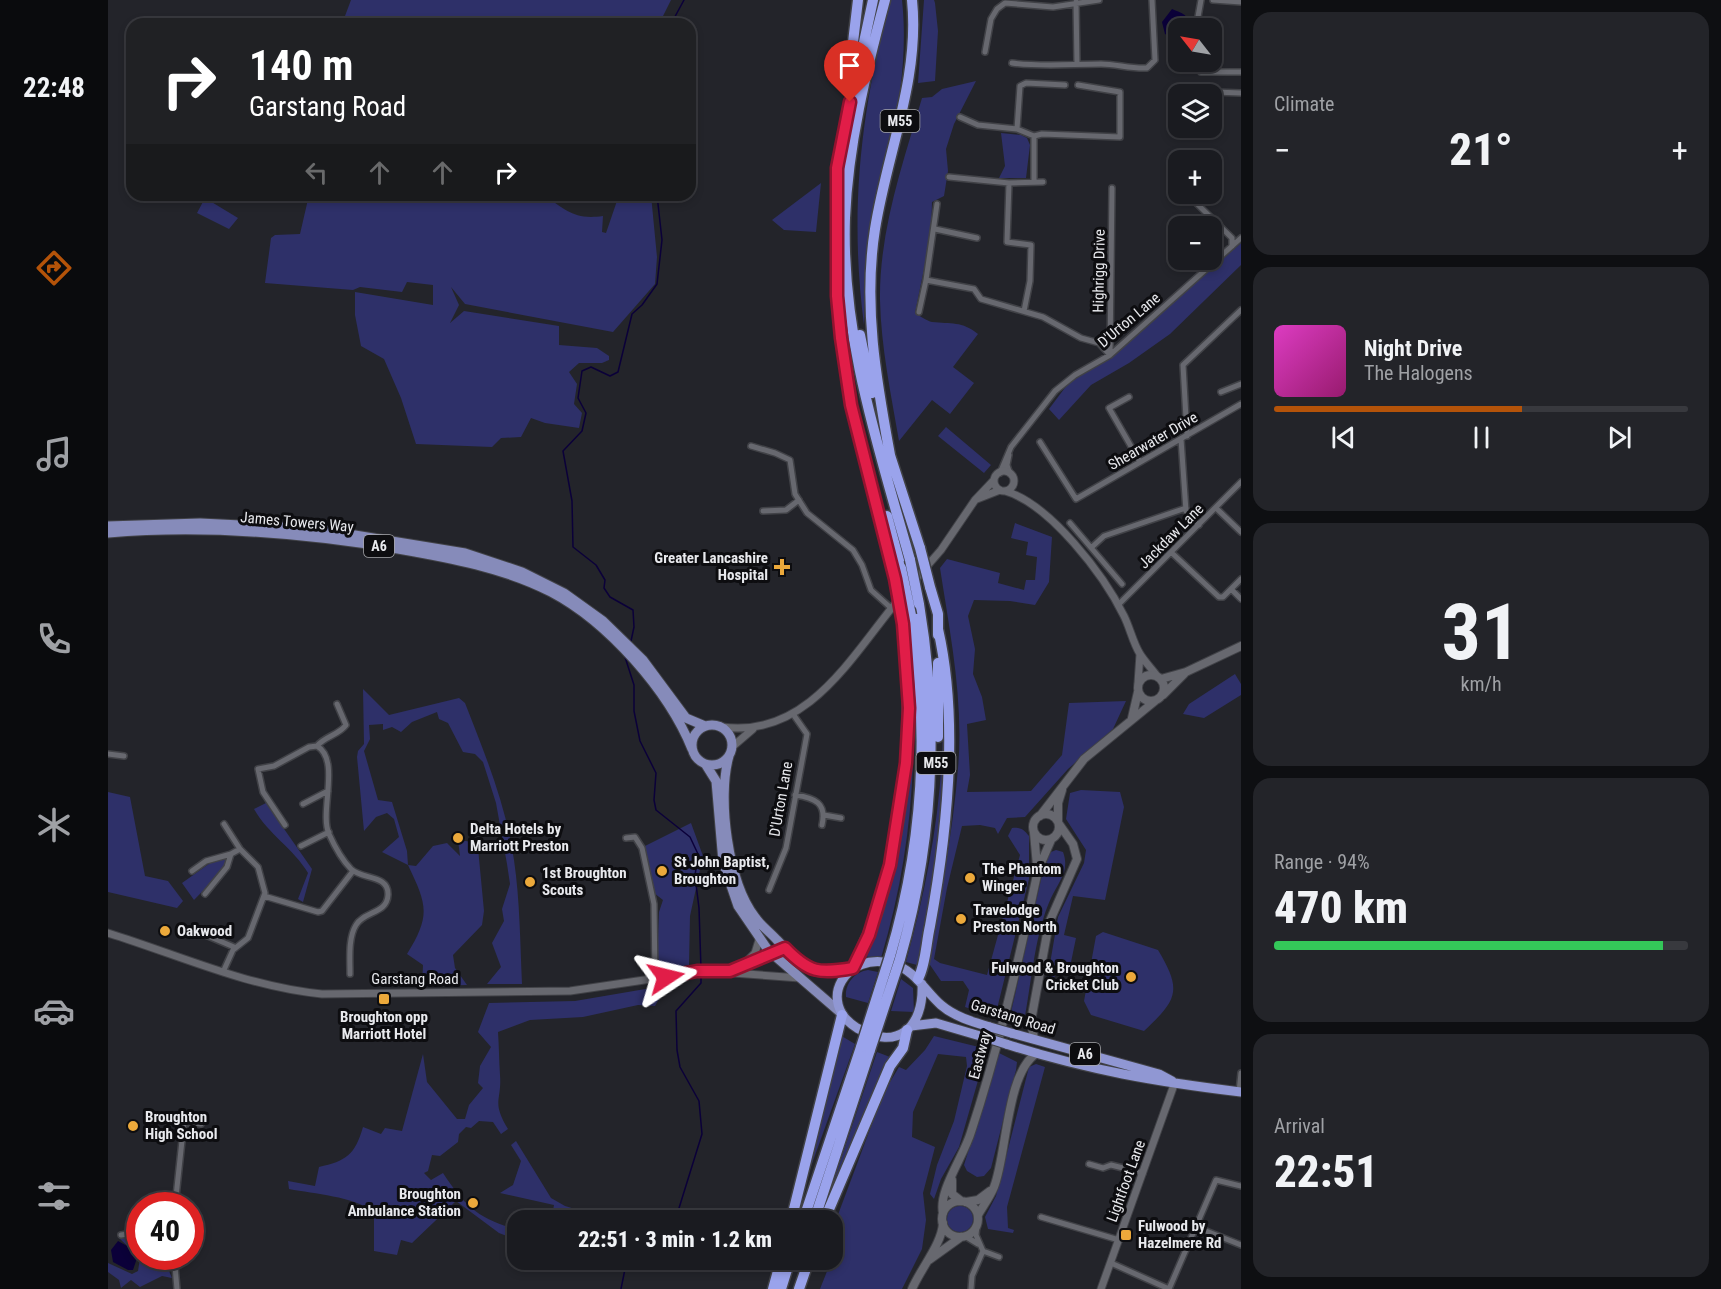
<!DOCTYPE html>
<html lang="en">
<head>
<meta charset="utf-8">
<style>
  :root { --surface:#1a1b20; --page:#232429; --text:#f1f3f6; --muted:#9fa1a5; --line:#38393e; --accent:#b45309 }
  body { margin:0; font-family:"Roboto Condensed",sans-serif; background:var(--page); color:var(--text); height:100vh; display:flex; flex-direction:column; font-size:22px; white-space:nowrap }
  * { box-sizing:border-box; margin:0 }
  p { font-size:20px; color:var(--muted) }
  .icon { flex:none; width:33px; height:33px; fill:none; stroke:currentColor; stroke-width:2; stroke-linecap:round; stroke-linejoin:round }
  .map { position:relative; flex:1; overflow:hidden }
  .side { display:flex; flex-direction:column; gap:12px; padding:12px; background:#0e0f12; width:480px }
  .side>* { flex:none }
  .top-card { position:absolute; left:18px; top:18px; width:570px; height:183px; border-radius:18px; box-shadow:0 3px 9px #0003,0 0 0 2px var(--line); background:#202124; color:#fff; overflow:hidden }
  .needle { width:39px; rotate:301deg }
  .buttons { position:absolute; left:1060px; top:18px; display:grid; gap:12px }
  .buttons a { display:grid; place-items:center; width:54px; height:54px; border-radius:12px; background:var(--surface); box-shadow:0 3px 9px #0003,0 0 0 2px var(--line); font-size:30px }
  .speed { position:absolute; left:18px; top:1192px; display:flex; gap:12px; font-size:30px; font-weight:700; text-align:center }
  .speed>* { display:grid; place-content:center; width:78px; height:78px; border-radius:50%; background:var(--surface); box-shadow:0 3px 9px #0003,0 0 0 2px var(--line); line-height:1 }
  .speed .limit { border:9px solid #d22; background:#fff; color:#111 }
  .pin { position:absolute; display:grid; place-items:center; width:51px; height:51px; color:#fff; margin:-62px -26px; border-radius:50% 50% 50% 0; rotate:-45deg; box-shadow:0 0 6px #0007 }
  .pin .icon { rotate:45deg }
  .me { position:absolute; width:66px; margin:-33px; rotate:80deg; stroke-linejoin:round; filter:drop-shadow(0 0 4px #0008) }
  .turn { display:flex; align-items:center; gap:21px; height:126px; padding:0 24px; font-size:27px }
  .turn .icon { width:78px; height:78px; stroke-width:2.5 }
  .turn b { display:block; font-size:42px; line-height:51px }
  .lanes { display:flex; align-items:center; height:57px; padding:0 24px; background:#0003; justify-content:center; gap:30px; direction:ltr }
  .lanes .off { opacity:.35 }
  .big { font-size:45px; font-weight:800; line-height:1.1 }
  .side .tile { flex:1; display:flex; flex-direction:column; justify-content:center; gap:9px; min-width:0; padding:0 21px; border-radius:18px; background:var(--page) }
  .side .dial { align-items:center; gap:0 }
  .dial b { font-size:78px; line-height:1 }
  .song { display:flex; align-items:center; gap:18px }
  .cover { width:72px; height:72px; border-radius:9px; background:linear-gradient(135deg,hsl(310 70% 55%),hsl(320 70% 35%)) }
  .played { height:6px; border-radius:3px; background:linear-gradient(90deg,var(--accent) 60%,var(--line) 60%) }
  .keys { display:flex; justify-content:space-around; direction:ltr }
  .heat { display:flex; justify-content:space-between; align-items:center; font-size:33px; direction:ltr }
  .charge { height:9px; border-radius:4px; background:linear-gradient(90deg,#34c759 94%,var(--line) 0) }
  .trip { position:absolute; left:399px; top:1210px; width:336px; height:60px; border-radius:18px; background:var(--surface); box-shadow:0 3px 9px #0003,0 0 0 2px var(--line); font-weight:800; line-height:60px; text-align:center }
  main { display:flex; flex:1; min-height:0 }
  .menu { display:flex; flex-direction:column; width:108px; justify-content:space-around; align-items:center; background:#0a0b0d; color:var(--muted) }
  .menu .icon { width:42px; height:42px }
  .menu .active { color:var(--accent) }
  .menu b { font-size:27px; color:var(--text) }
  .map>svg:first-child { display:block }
</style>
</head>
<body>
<main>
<nav class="menu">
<b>22:48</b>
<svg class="icon active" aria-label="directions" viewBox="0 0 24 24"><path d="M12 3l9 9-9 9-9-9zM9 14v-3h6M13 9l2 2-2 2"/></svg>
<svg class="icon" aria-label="music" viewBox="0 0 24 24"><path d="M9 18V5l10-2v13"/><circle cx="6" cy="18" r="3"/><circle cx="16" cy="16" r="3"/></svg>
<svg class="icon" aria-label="phone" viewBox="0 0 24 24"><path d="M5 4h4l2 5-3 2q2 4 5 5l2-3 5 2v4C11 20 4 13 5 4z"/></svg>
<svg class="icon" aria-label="climate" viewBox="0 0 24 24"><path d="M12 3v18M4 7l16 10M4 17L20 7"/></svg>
<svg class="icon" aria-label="car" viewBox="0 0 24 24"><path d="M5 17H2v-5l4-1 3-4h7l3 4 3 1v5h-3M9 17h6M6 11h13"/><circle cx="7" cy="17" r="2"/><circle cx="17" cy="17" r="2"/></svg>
<svg class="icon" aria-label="filters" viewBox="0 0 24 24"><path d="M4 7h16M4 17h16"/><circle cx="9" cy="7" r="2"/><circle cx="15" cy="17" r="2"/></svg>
</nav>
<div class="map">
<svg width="1133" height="1289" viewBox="0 0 1133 1289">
  <rect width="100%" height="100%" fill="#23242a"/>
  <path fill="#2e3069" d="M243,0H563L551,24H234Z
    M782,0H794C806,111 756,214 756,325C741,210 753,111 782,0Z
    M816,0H826L827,3L830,31L827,81L810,83Z
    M868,81L846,124L838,149L840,171L836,196L824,202L823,235L807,313C812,316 819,321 824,322C843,324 854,321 870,334L845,367L866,383L842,414L824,400L791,441C783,394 773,347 772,300C771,231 795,163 814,98L824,97L834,89Z
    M893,133L913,135L919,138L922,145L918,178H891L897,166Z
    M713,183L708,232L676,230L664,220Z
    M201,195H435C459,210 465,220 495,216L494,232L498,233L511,195H543L549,257L547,284L505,332L357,304L343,287L351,305L342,323L356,311L451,326V345L489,348L501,356V360L494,363H471L461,372L469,384L466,404L474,413L471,428L437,423L423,418L413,437L393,438L384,447L308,444L293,398L276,359L253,346L247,315V292L325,305V285L299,282L294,292L252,287L245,290L157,283L163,238L167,235L192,234Z
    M97,198L130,218L121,229L89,213Z
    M1133,243V265L1062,334L1021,363L983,385L951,420L941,409L962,381L1005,356Z
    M838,427L883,465L876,473L830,436Z
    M907,523L944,537L941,582L927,605L902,601L866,600L860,616L867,649L865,674L874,697L878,720L859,724L862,775L859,792L923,791L954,755L961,703L1018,701L1005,729L960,769L917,817L899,818L890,834L887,828L872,825L854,826L839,888L826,959L832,963L879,975L912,855L900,836L904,828C913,827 916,830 921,836V879L887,1017L857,1007L861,990L855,981H833L820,962C832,898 845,833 850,768C856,702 842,633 832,568L839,559L892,573L890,583L916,590L918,580H927L929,557L918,555L920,542L903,538Z
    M1127,674L1133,684V695L1096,718L1075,714L1081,704Z
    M255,689L281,715L351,698L357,703C377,754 398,805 406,860C412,901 412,942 414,984H379L393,967L384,943L396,921L394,909L402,884L399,864L388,803L375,762L367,754L355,752L340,723L331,719L329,712L304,722L293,732L284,727L275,730V724L261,725L262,739L256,751L270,800L284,802L299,851L300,865L308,866L325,846L339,843L352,856L350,840L365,842L370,848L376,911L374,925L345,955L347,968L359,985L314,986L315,965L299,954C323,915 319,905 300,865L274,852L291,837L286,819L279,813L268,817L256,831L249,757L250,751L256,744Z
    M805,704C808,790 798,875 773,958L753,956L770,920Z
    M835,733C836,810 828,890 809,965L798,962C819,886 833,812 835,733Z
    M973,790L1012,792L1016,807L997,900L965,896L956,935L968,938L962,967L950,964L944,986L938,987L950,917L976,863L978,850L958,819L962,793Z
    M0,792L22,797L37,876L60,881L75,901L69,908L0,892Z
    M158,803L204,869L195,902L190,899L200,873C186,849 160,834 146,809Z
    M583,823L595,856L582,916L581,965L553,969L549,966L551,912L555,900L546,893L537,846Z
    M948,850L955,852C962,871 951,881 943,898C927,933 924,978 917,1016L914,1022L901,1021L937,862L943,852Z
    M119,857L117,868L86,900L74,883L105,861Z
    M995,932L1050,950C1074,990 1070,999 1036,1031L983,1015L976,1001L988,936Z
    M760,970L770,972L760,1003L738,997C737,984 746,972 760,970Z
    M793,979L805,988L806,1012L783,1011Z
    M555,986L556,990L547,1006L530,1005L475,1017L422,1020L390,1032C391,1046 391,1060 392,1075C394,1101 383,1101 400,1129L393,1134L385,1122L371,1121L363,1128L358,1127L351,1134L350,1142L332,1156L324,1155L320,1171L316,1173L323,1180L335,1173C356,1205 371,1220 409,1229V1240L391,1233L348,1201L304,1243L293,1240L289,1255L266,1251V1212C244,1196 207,1194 181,1189L180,1181L207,1186L211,1167C238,1161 247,1155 255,1127L273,1134L277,1128L294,1131L315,1054L319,1082L349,1119H357L361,1105L375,1088L370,1083L372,1066L383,1047L370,1032L381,1003L467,1001Z
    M732,1035L747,1044L696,1186Z
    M826,1036L879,1049L851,1147L833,1179L826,1199L822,1194L829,1165L846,1121L859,1066L858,1057L830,1054L805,1112L804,1137L827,1147L815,1193L818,1220L814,1249L794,1289H712L731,1241L725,1238V1228L776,1092L791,1067L798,1070L817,1050Z
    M769,1052L782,1057L712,1221Z
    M891,1053L909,1062L908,1070L883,1168L876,1176L869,1177L859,1171L856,1165Z
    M928,1064L937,1067L899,1207L900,1228L906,1230L905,1233L880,1229L877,1217L888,1196L921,1067Z
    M408,1141L443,1198L457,1206L477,1212L481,1218L479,1221H443L446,1205L392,1193L405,1185L413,1161L403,1145Z
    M839 1219a13 13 0 1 1 26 0a13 13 0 1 1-26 0Z
    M31,1234L32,1257H55L64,1278L54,1276L32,1287L23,1280L13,1288L11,1280L0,1272V1263L24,1274L30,1271L32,1258L11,1238Z"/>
  <path fill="#0b0039" d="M1064,9C1074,13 1083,16 1082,28H1071V41L1057,34L1054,22Z
    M10,1241L19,1246L29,1258L25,1270H20L5,1262L3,1250Z"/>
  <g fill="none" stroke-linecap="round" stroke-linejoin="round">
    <path stroke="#0b0039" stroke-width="1.5" d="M563,24L576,0
      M523,641L526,627L525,610L502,597L496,588L497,580L488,565L465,547L464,501L455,451L474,431L478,413L470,398L474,371L483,367L502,376L510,372L524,314L534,305L549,284L554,240L549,195
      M517,657L526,685V711L532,741L548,773L546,800L548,810L582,837L590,854L587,876L591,908L593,969
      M567,1221L594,1134L591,1101L572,1067L569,1050L568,1011L593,983V974
      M513,1289L517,1269L521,1260"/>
    <defs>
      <path id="minor" d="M1105,0L1133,2
        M968,2L969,64
        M1088,28L1093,0
        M877,52L883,19L889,9L897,3L945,7L991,0
        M904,63C934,67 963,64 993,64C1008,64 1023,69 1039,68L1047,60L1044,0
        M1093,72H1133
        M1079,91L1133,93
        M852,117L870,125L909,129L926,136V182
        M909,129L912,86L918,83L957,85
        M1085,135L1086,128
        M926,136L934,134L1012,137V92L970,85
        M1066,174L1071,182
        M841,177L901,183L935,182
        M901,183L899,242L923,245L922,281L916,311
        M1079,194L1124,238V246
        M829,204L818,280L866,289L873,299L935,317L973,338L991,343L1002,355
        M827,229L869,238
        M811,312L818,280
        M1002,355L1004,188
        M1113,392L1133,384
        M1021,397L1001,408L1032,462
        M1079,436L1075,365L1133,310
        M1073,439L1078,511L1091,525
        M932,442L968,499L1133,404
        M643,446L667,453L682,460L687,494L699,513L745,550L754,565L763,590L783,608
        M901,455L899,465L902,474
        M892,473L903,447L947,391L967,375L1002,355L1133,238
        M1108,508L1133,532
        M655,511L678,510L691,500
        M962,523L1014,584
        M984,547L996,536L1078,508
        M1064,553L1111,597H1115L1133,579
        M1123,589L1133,599
        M1010,605L1133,482
        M209,746C217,736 231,735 238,725L229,704
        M0,754L16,756
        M687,795C707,798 719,803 714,825
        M195,804L220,791
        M716,815L733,818
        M177,825L155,792L150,769L166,766L201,747L209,746C233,760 211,812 221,834C226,845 234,860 243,869C254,880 281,874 280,895C279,914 256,911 248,925C240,938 242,959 242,974
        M518,838L527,837L534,848L546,904L547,978
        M193,846L221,832
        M84,871L98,861L123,854
        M661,890L678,848L699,734L685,714
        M97,894L119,867L123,854L132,849
        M156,896L210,912L214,911L245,871
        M93,933L126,947
        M115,972L125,950L140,938L157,893L150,867L132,849L116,824
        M1131,1092L1133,1073
        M61,1119L93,1124
        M981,1164L995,1168L1003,1165L1035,1173
        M67,1206L76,1122
        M933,1217L1011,1240
        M869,1225L868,1235L875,1251L891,1257
        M1088,1227L1133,1245
        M13,1235L32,1232
        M857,1236L870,1244
        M61,1257L67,1266L69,1289
        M1003,1263L1061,1289
        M863,1289L864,1276L875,1251
        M1061,1289L1108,1180L1133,1186"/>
      <path id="tertiary" d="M886 481a10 10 0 1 1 20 0a10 10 0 1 1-20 0Z
        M897,491C942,504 996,575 1016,616C1022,628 1025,643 1032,654C1037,662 1044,669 1049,676
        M869,499L892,490
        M806,581L833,550L867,500L886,480
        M1030,683L1032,654
        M614,727C700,739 744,655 791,599
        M624,747L645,729
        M0,933C71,955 140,987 214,994L462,991L597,971L692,978
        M636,964L647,953L651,940
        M624,970L677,948
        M993,1289L1067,1082"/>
      <path id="secondary" d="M1030 688a13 13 0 1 1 26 0a13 13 0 1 1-26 0Z
        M1053,679L1078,672L1133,646
        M1055,695L1076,674
        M1024,718L1030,692
        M925 827a13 13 0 1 1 26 0a13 13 0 1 1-26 0Z
        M932,816L976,759L1047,701
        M950,821V803L954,790
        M926,833L929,866
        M926,1039L923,1021L941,923L969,859L965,844L951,824
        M844,1180V1194L853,1201
        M834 1219a18 18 0 1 1 36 0a18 18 0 1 1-36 0Z
        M858,1202L870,1200L882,1191
        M835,1213C830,1191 856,1156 863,1132C891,1047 911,959 930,870L943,840
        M870,1215C875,1206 882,1197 886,1187C899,1155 898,1072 929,1053
        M821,1260L853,1237
        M804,1289C813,1268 834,1244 835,1223"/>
      <path id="primary" d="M0,526L92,523L210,529L357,553L414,572L456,593L495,621L535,660L578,718L597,726
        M0,533C96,525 195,533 290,549C342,558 396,568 443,592C500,622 560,690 584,749
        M584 745a20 20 0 1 1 40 0a20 20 0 1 1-40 0Z
        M621,756C609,798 620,882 647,917C652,925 662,932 669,940C679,950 690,965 704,970C717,975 732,970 745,968
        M598,765L608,781L615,862L630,906L660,950L733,1013"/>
      <path id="trunk" d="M814,984C816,1027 790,1052 749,1028C707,1002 738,950 785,964C807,970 817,991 833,1005C847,1017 865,1022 882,1027
        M803,1026L828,1023L879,1038
        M903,1033L1051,1074L1064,1081
        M898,1044C979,1070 1050,1082 1133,1092"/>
      <path id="motorway" d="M765,0L729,168V296L733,338L743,405L787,579
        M777,0C758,71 740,145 737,218C733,336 771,449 802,560
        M741,76L750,0
        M752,335L764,393
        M780,449L812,548
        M782,455C768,379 755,305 767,229C779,153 812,78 804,0
        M779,516L793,568
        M822,587L830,614V635
        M830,737V663
        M782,956C815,845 822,729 803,615
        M792,959C825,843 831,723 811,604
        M748,965C753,946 764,929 770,910C798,814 806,722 795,624
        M810,979C818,964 818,943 822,926C839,834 851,721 830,629
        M683,1221L734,1015
        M695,1221L753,1047
        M706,1221L762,1050
        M716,1221L782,1066L795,1048L799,1030
        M665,1289L673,1260
        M673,1289L682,1260
        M691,1289L701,1260"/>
    </defs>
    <use href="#minor" stroke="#414247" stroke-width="8"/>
    <use href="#tertiary" stroke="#414247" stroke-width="9"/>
    <use href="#secondary" stroke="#414247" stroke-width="10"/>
    <use href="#primary" stroke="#414247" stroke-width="11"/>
    <use href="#trunk" stroke="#414247" stroke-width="11"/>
    <use href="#motorway" stroke="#414247" stroke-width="13"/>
    <use href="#minor" stroke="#67686f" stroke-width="5"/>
    <use href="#tertiary" stroke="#67686f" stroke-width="7"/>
    <use href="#secondary" stroke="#67686f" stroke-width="8"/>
    <use href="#primary" stroke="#868bba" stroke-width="9"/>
    <use href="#trunk" stroke="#9097d3" stroke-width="9"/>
    <use href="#motorway" stroke="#9aa3ec" stroke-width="10"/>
    <defs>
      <path id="trunk-bridge" d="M882,1027L903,1033
        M879,1038L898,1044"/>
      <path id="motorway-bridge" d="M812,548L822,587
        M802,560L811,604
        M793,568L803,615
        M787,579L795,624
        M753,1047L782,956
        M762,1050L792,959"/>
    </defs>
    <use href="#trunk-bridge" stroke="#414247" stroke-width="11" stroke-linecap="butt"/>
    <use href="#motorway-bridge" stroke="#414247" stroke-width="13" stroke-linecap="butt"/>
    <use href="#trunk-bridge" stroke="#9097d3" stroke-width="9"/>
    <use href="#motorway-bridge" stroke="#9aa3ec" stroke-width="10"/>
  </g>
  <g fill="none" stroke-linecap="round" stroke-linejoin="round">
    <defs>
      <path id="route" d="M558,977L589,971H622L677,948C701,973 711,974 745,968L761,935L782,865L798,763L801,708L795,624L787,579L743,405L733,338L729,296V168L742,102"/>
    </defs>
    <use href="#route" stroke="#92132f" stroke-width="15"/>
    <use href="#route" stroke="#e11d48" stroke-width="10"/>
  </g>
  <g fill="#eca93b" stroke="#0d0d10" stroke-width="2">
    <path d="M671 558h6v6h6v6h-6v6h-6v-6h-6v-6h6z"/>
    <circle cx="350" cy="838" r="6"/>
    <circle cx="554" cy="871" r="6"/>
    <circle cx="862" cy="878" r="6"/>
    <circle cx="422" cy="882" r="6"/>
    <circle cx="853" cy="919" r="6"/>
    <circle cx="57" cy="931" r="6"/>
    <circle cx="1023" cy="977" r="6"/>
    <rect x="270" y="993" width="12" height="12" rx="3"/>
    <circle cx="25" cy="1126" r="6"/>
    <circle cx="365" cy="1203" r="6"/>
    <rect x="1012" y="1229" width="12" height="12" rx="3"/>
  </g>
  <g text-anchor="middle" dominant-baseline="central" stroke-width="6" stroke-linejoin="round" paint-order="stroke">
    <g fill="#0d0d10" stroke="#a6a7ab" stroke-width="1.5">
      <rect x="772.5" y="110" width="39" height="22" rx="4.5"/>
      <rect x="256" y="535" width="30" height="22" rx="4.5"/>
      <rect x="808.5" y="752" width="39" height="22" rx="4.5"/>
      <rect x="962" y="1043" width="30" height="22" rx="4.5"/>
    </g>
    <g font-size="14" font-weight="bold" fill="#e8e9ed">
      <text x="792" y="121">M55</text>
      <text x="271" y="546">A6</text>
      <text x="828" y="763">M55</text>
      <text x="977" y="1054">A6</text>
    </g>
    <g font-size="15" fill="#e8e9ed" stroke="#0d0d10">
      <text transform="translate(991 271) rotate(-89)">Highrigg Drive</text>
      <text transform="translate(1021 320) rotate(-40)">D'Urton Lane</text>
      <text transform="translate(1045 441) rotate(-30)">Shearwater Drive</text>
      <text transform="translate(189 522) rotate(5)">James Towers Way</text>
      <text transform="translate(1063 536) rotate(-45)">Jackdaw Lane</text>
      <text transform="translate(673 799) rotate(-80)">D'Urton Lane</text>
      <text x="307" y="979">Garstang Road</text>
      <text transform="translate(905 1017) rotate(17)">Garstang Road</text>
      <text transform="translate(872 1055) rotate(-75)">Eastway</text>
      <text transform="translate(1018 1181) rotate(-70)">Lightfoot Lane</text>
    </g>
    <g font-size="15" font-weight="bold" fill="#e8e9ed" stroke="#0d0d10" text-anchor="start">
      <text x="660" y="558" text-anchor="end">Greater Lancashire<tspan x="660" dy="17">Hospital</tspan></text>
      <text x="362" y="829">Delta Hotels by<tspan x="362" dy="17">Marriott Preston</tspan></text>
      <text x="566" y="862">St John Baptist,<tspan x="566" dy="17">Broughton</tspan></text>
      <text x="874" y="869">The Phantom<tspan x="874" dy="17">Winger</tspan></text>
      <text x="434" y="873">1st Broughton<tspan x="434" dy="17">Scouts</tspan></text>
      <text x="865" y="910">Travelodge<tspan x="865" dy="17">Preston North</tspan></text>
      <text x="69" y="931">Oakwood</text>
      <text x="1011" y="968" text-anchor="end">Fulwood &amp; Broughton<tspan x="1011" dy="17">Cricket Club</tspan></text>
      <text x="276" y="1017" text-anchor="middle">Broughton opp<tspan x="276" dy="17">Marriott Hotel</tspan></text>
      <text x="37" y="1117">Broughton<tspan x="37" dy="17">High School</tspan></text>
      <text x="353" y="1194" text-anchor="end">Broughton<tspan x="353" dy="17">Ambulance Station</tspan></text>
      <text x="1030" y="1226">Fulwood by<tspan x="1030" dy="17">Hazelmere Rd</tspan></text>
    </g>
  </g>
</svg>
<div class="buttons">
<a><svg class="needle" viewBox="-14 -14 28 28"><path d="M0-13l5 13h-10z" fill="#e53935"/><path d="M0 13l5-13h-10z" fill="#9fa1a5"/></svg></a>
<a><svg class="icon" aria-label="layers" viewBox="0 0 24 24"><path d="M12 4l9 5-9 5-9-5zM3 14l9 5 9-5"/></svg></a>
<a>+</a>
<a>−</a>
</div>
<div class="speed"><div class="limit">40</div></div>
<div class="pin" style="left:742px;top:102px;background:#d93025"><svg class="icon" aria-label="arrive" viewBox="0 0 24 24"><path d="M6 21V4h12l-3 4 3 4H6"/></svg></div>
<svg class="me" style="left:558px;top:977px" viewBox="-20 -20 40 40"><path d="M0-17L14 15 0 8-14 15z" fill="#e11d48" stroke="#fff" stroke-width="4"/></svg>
<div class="trip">22:51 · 3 min · 1.2 km</div>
<div class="top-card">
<div class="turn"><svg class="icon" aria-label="right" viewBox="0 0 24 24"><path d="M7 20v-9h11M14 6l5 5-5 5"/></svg><div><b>140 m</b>Garstang Road</div></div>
<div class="lanes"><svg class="icon off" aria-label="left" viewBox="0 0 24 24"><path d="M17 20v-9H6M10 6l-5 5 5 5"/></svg><svg class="icon off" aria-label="ahead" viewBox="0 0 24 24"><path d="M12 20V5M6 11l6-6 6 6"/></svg><svg class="icon off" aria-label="ahead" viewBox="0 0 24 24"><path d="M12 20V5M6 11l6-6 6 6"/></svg><svg class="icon" aria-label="right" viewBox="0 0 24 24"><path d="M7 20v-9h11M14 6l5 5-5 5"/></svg></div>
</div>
</div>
<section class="side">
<div class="tile"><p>Climate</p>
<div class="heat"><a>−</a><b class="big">21°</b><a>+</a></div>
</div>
<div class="tile">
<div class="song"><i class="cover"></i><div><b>Night Drive</b><p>The Halogens</p></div></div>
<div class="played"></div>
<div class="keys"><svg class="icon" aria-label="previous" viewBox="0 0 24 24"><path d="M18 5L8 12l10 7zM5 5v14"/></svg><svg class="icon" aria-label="pause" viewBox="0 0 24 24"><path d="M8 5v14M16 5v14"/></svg><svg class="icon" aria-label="next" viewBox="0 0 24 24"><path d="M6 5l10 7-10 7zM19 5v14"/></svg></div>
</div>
<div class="tile dial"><b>31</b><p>km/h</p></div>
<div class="tile"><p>Range · 94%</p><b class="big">470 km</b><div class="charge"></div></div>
<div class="tile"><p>Arrival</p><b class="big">22:51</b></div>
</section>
</main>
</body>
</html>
